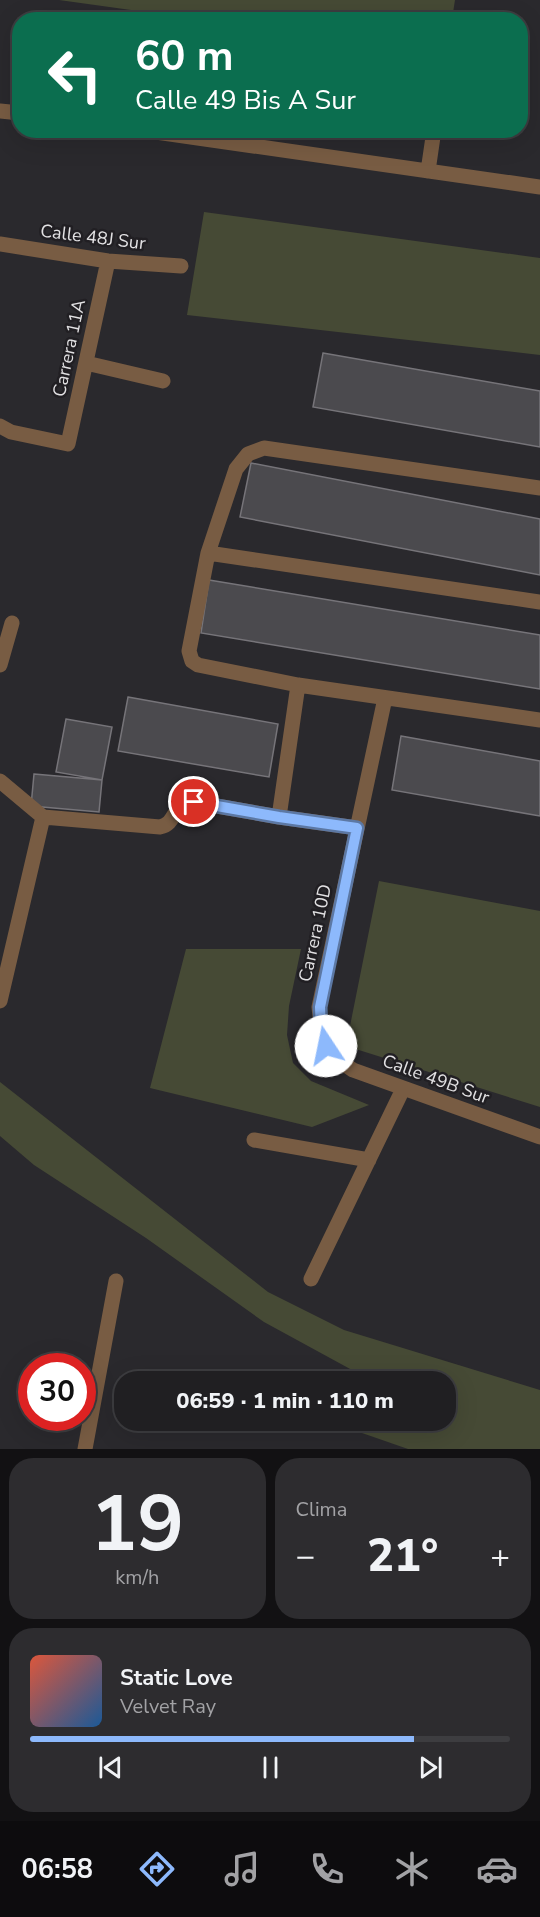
<!DOCTYPE html>
<html lang="es">
<head>
<meta charset="utf-8">
<style>
  :root { --surface:#201f22; --page:#2d2c2f; --text:#f1f3f6; --muted:#a2a2a5; --line:#3d3d40; --accent:#8db9fc }
  body { margin:0; font-family:"Nunito Sans",sans-serif; background:var(--page); color:var(--text); height:100vh; display:flex; flex-direction:column; font-size:22px; white-space:nowrap }
  * { box-sizing:border-box; margin:0 }
  p { font-size:20px; color:var(--muted) }
  .icon { flex:none; width:33px; height:33px; fill:none; stroke:currentColor; stroke-width:2; stroke-linecap:round; stroke-linejoin:round }
  .map { position:relative; height:1449px; overflow:hidden }
  .drawer { display:flex; flex-direction:column; gap:9px; padding:9px; background:#121113; flex:1 }
  .drawer>* { flex:none }
  .guide { position:absolute; left:12px; top:12px; width:516px; height:126px; border-radius:24px; box-shadow:0 6px 24px #0002,0 0 0 2px var(--line); background:#0b6e4f; color:#fff; overflow:hidden }
  .speed { position:absolute; left:18px; top:1353px; display:flex; gap:12px; font-size:30px; font-weight:700; text-align:center }
  .speed>* { display:grid; place-content:center; width:78px; height:78px; border-radius:50%; background:var(--surface); box-shadow:0 6px 24px #0002,0 0 0 2px var(--line); line-height:1 }
  .speed .limit { border:9px solid #d22; background:#fff; color:#111 }
  .pin { position:absolute; display:grid; place-items:center; width:51px; height:51px; color:#fff; margin:-26px; border:3px solid #fff; border-radius:50%; box-shadow:0 2px 6px #0007 }
  .me { position:absolute; width:66px; margin:-33px; rotate:349deg; stroke-linejoin:round; filter:drop-shadow(0 0 4px #0008) }
  .turn { display:flex; align-items:center; gap:21px; height:126px; padding:0 24px; font-size:27px }
  .turn .icon { width:78px; height:78px; stroke-width:2.5 }
  .turn b { display:block; font-size:42px; line-height:51px }
  .big { font-size:45px; font-weight:800; line-height:1.1 }
  .drawer .widget { flex:1; display:flex; flex-direction:column; justify-content:center; gap:9px; min-width:0; padding:0 21px; border-radius:24px; background:var(--page) }
  .drawer .dial { align-items:center; gap:0 }
  .dial b { font-size:78px; line-height:1 }
  .song { display:flex; align-items:center; gap:18px }
  .cover { width:72px; height:72px; border-radius:9px; background:linear-gradient(135deg,hsl(10 70% 55%),hsl(210 70% 35%)) }
  .played { height:6px; border-radius:3px; background:linear-gradient(90deg,var(--accent) 80%,var(--line) 80%) }
  .keys { display:flex; justify-content:space-around; direction:ltr }
  .heat { display:flex; justify-content:space-between; align-items:center; font-size:33px; direction:ltr }
  .drawer .tiles { flex:1; display:grid; gap:9px; grid-template-columns:1fr 1fr }
  .widget:last-child { grid-column:span 2 }
  .trip { position:absolute; left:114px; top:1371px; width:342px; height:60px; border-radius:24px; background:var(--surface); box-shadow:0 6px 24px #0002,0 0 0 2px var(--line); font-weight:800; line-height:60px; text-align:center }
  .dock { display:flex; height:96px; justify-content:space-around; align-items:center; background:#0d0c0e; color:var(--muted) }
  .dock .icon { width:42px; height:42px }
  .dock .selected { color:var(--accent) }
  .dock b { font-size:27px; color:var(--text) }
  .map>svg:first-child { display:block }
</style>
</head>
<body>
<div class="map">
<svg width="540" height="1449" viewBox="0 0 540 1449">
  <rect width="100%" height="100%" fill="#2a292d"/>
  <path fill="#464a35" d="M59,0H455L452,19L203,20Z
    M204,212L540,258V355L187,315Z
    M379,881L540,911V1107L346,1046Z
    M186,949H301L289,1006L287,1035L293,1063L311,1081L369,1105L312,1127L150,1088Z
    M0,1082L268,1292L344,1330L540,1390V1449H408L339,1425L340,1420H446V1382L349,1381L352,1370L264,1322L146,1238L34,1165L0,1136Z"/>
  <path fill="#4b4a4e" stroke="#767479" stroke-width="1.5" d="M323,353L540,391V447L313,407Z
    M251,463L540,519V575L240,517Z
    M209,580L540,635V689L201,633Z
    M128,697L278,724L269,777L118,751Z
    M66,719L112,727L102,780L56,772Z
    M401,736L540,761V816L392,790Z
    M34,774L102,780L99,812L31,806Z"/>
  <g fill="none" stroke-linecap="round" stroke-linejoin="round">
    <path stroke="#785c43" stroke-width="15" d="M0,111L20,113
      M142,130L540,187
      M428,171L434,130
      M0,244L108,261L181,266
      M86,363L163,381
      M0,426L11,432L68,444L108,261
      M540,488L264,448L248,454L236,469L208,553L189,651L192,661L198,665L298,685L540,720
      M208,553L540,602
      M0,665L12,623
      M385,698L319,1007C322,1039 325,1053 353,1070L540,1137
      M0,781L43,817L160,827C178,823 170,804 194,802L279,817L357,828
      M279,817L298,685
      M0,1001L43,817
      M254,1140L369,1160
      M311,1279L403,1089
      M85,1449L116,1281"/>
  </g>
  <g fill="none" stroke-linecap="round" stroke-linejoin="round">
    <defs>
      <path id="route" d="M194,802L279,817L357,828L320,1007L321,1030L326,1046"/>
    </defs>
    <use href="#route" stroke="#5c78a4" stroke-width="15"/>
    <use href="#route" stroke="#8db9fc" stroke-width="10"/>
  </g>
  <g text-anchor="middle" dominant-baseline="central" stroke-width="5" stroke-linejoin="round" paint-order="stroke">
    <g font-size="18" fill="#e2e1e3" stroke="#211f23">
      <text transform="translate(93 237) rotate(7)">Calle 48J Sur</text>
      <text transform="translate(69 348) rotate(-78)">Carrera 11A</text>
      <text transform="translate(315 933) rotate(-78)">Carrera 10D</text>
      <text transform="translate(436 1079) rotate(20)">Calle 49B Sur</text>
    </g>
  </g>
</svg>
<div class="speed"><div class="limit">30</div></div>
<div class="pin" style="left:194px;top:802px;background:#d93025"><svg class="icon" aria-label="arrive" viewBox="0 0 24 24"><path d="M6 21V4h12l-3 4 3 4H6"/></svg></div>
<svg class="me" style="left:326px;top:1046px" viewBox="-20 -20 40 40"><circle r="19" fill="#fff"/><path d="M0-13L10 11 0 6-10 11z" fill="#8db9fc"/></svg>
<div class="trip">06:59 · 1 min · 110 m</div>
<div class="guide">
<div class="turn"><svg class="icon" aria-label="left" viewBox="0 0 24 24"><path d="M17 20v-9H6M10 6l-5 5 5 5"/></svg><div><b>60 m</b>Calle 49 Bis A Sur</div></div>
</div>
</div>
<section class="drawer">
<div class="tiles">
<div class="widget dial"><b>19</b><p>km/h</p></div>
<div class="widget"><p>Clima</p>
<div class="heat"><a>−</a><b class="big">21°</b><a>+</a></div>
</div>
<div class="widget">
<div class="song"><i class="cover"></i><div><b>Static Love</b><p>Velvet Ray</p></div></div>
<div class="played"></div>
<div class="keys"><svg class="icon" aria-label="previous" viewBox="0 0 24 24"><path d="M18 5L8 12l10 7zM5 5v14"/></svg><svg class="icon" aria-label="pause" viewBox="0 0 24 24"><path d="M8 5v14M16 5v14"/></svg><svg class="icon" aria-label="next" viewBox="0 0 24 24"><path d="M6 5l10 7-10 7zM19 5v14"/></svg></div>
</div>
</div>
</section>
<nav class="dock">
<b>06:58</b>
<svg class="icon selected" aria-label="directions" viewBox="0 0 24 24"><path d="M12 3l9 9-9 9-9-9zM9 14v-3h6M13 9l2 2-2 2"/></svg>
<svg class="icon" aria-label="music" viewBox="0 0 24 24"><path d="M9 18V5l10-2v13"/><circle cx="6" cy="18" r="3"/><circle cx="16" cy="16" r="3"/></svg>
<svg class="icon" aria-label="phone" viewBox="0 0 24 24"><path d="M5 4h4l2 5-3 2q2 4 5 5l2-3 5 2v4C11 20 4 13 5 4z"/></svg>
<svg class="icon" aria-label="climate" viewBox="0 0 24 24"><path d="M12 3v18M4 7l16 10M4 17L20 7"/></svg>
<svg class="icon" aria-label="car" viewBox="0 0 24 24"><path d="M5 17H2v-5l4-1 3-4h7l3 4 3 1v5h-3M9 17h6M6 11h13"/><circle cx="7" cy="17" r="2"/><circle cx="17" cy="17" r="2"/></svg>
</nav>
</body>
</html>
